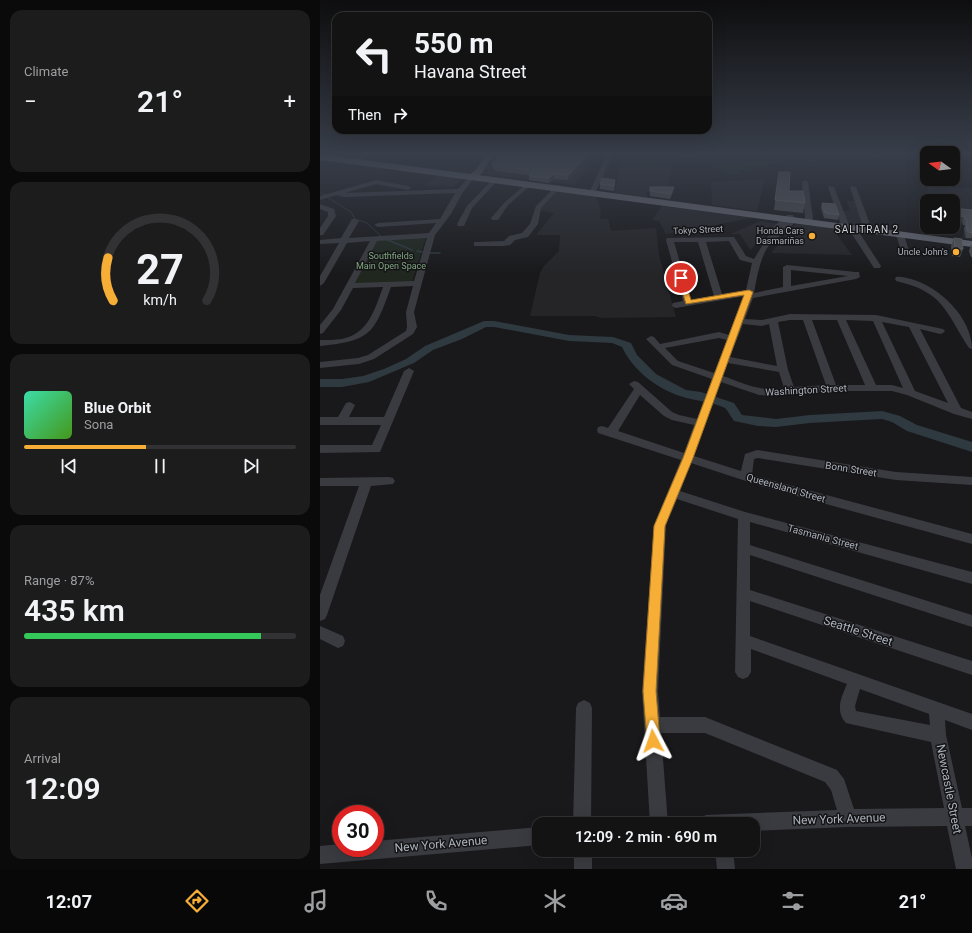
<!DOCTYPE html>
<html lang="en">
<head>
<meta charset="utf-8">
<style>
  :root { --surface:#131314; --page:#1c1c1d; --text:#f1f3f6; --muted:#9d9ea0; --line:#323234; --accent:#f6ae36 }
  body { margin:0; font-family:Roboto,sans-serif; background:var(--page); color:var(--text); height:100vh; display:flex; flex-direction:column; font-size:15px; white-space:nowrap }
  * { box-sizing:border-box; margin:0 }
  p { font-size:13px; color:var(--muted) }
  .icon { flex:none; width:22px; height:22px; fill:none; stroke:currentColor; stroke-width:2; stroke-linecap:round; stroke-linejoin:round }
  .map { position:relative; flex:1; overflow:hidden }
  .sheet { display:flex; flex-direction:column; gap:10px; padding:10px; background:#0a0a0b; width:320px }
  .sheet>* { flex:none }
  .hud { position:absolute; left:12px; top:12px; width:380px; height:122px; border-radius:12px; box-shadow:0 4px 16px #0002,0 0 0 1px var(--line); background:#131314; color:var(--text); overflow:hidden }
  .needle { width:26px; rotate:285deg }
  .fabs { position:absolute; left:600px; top:146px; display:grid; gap:8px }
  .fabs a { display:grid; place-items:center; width:40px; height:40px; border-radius:8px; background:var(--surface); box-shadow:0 4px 16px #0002,0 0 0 1px var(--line); font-size:20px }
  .speed { position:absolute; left:12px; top:805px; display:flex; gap:8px; font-size:20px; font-weight:700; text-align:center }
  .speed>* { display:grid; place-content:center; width:52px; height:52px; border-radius:50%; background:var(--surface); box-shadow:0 4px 16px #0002,0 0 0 1px var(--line); line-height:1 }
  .speed .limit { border:6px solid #d22; background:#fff; color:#111 }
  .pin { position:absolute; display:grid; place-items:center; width:34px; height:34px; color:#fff; margin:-17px; border:2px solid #fff; border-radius:50%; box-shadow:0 1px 4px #0007 }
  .me { position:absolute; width:44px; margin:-22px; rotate:356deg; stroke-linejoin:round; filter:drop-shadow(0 0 3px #0008) }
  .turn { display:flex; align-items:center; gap:14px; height:84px; padding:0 16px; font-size:18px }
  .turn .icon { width:52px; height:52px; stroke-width:2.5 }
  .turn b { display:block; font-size:28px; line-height:34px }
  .then { display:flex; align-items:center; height:38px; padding:0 16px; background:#0003; gap:8px; font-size:15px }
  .big { font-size:30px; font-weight:600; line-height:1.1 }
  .sheet .card { flex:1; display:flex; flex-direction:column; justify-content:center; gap:6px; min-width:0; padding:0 14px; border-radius:12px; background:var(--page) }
  .sheet .dial { align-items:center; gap:0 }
  .dial svg { height:104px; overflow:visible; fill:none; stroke:var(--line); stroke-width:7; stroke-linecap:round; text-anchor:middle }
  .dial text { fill:var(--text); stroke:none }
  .song { display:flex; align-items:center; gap:12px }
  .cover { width:48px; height:48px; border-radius:6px; background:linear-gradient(135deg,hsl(160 70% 55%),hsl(100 70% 35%)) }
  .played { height:4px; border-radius:2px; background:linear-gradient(90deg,var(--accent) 45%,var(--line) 45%) }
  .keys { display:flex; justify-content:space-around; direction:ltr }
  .heat { display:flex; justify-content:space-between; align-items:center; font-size:22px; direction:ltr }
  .charge { height:6px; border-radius:3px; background:linear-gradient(90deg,#34c759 87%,var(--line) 0) }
  .trip { position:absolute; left:212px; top:817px; width:228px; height:40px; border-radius:12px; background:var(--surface); box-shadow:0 4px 16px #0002,0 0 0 1px var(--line); font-weight:600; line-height:40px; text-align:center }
  .dock { display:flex; height:64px; justify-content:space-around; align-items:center; background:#080808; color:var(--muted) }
  .dock .icon { width:28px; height:28px }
  .dock .selected { color:var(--accent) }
  .dock b { font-size:18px; color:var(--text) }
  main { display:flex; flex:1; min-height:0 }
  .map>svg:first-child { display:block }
</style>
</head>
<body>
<main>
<section class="sheet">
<div class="card"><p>Climate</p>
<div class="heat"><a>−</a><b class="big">21°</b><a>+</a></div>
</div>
<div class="card dial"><svg viewBox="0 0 100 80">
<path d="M14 69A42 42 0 1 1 86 69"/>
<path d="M14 69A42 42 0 0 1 10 36" stroke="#f6ae36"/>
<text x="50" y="56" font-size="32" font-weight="700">27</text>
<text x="50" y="72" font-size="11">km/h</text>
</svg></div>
<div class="card">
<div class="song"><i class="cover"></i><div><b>Blue Orbit</b><p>Sona</p></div></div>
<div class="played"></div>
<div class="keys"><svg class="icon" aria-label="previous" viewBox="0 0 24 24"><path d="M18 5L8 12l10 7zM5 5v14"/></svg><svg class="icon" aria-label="pause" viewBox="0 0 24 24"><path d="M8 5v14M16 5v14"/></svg><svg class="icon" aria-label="next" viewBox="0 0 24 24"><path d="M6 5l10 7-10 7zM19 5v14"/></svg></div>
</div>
<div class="card"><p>Range · 87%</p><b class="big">435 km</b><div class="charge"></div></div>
<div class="card"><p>Arrival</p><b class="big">12:09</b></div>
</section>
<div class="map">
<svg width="652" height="869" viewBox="0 0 652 869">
  <rect width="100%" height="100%" fill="#19191b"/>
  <path fill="#252528" d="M174,154L188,155L276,158L275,162L254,185L167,174L169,170L166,169Z
    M351,163L348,192H326L327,197L295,193L300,165Z
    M117,175L143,179L133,187L120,185L117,187L105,185Z
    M445,179L437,211L392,205L391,182Z
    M608,187L652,188V240L642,238L645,225L633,223V201H608Z
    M236,191L276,196L281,211L280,219L288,218L291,231L336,228L339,255L356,317L281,318L275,316H210L220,273L224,266L239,251L240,235H216L234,213L218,210Z
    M527,201H537L547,225L526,223L522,211H530Z
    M342,206L380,211L433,218L346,234L339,221L332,220Z
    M440,221L458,224L430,250L420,234H410Z
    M476,224L512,228L532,255L451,253Z"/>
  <path fill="#1f271f" d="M290,154H397L418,158L435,157L438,162L466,158V160L446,164V167L430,168V170H421V174H405L403,168L378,163L300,164V155H290Z
    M106,237L92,282L34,284L57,240Z"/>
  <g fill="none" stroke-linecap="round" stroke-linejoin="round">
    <path stroke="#2e3940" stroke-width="1" d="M353,154L367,155L380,159L408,158L426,165L458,162L463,159L495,160L516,156L550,158L559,155L572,154
      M1,193L5,195
      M7,197L31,212L35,219L47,223L61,236
      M67,240L70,241"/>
    <path stroke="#2e3940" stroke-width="1.5" d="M68,240L92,250
      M97,251L102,252
      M109,253H120"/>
    <path fill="#2e3940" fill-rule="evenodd" d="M164,321H174L249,335L293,337L311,343L317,355L336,374L366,390L381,392L414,403L422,415L456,419L490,415L562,411L580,416L597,425L652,442V452L587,431L572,422L562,419L490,423L456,427L438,426L414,421C411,417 408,411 405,408C391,401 374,401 360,396C336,388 313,370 302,347L292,343L249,341L174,327H166L142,339L113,350L94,363L49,382L22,387H0V379H22L43,376L64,369L86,359L105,346Z"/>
    <path fill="#3a3b40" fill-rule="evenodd" d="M45,154H52L41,161H37V159Z
      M285,154H291V158L275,193L270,194L269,193L285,158Z
      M642,154H652V157L643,155Z
      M152,175L155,177L143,192L131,214L115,235L94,312L97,327L93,334L54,359L39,364L0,368V362L38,358L48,355L86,331L87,327L86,312L93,286L71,287C54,334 51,341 0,346V340C7,340 15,340 22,339C48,334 55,309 63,287L33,288L21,310L3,333L0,334V325L13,309L50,241L27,243L4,283L0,286V276L19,243L0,244V240L21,238L32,219H35L39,221L29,238L109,233L116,223L58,227L54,225L58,223L120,219L135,193L24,197L17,195L0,200V196L56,180L88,186L91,188L88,190L56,184L25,193L138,189L150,176ZM107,238L94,281L35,283L57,241Z
      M173,179L178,180L152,208L144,226H138L137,224L147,206Z
      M485,180L488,182L493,218L491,224H488L484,222L485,218L482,182Z
      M206,184L211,185L188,205L178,220H172L171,218L184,203Z
      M237,185L242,186L221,208L218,224L208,237L195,240L190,245L183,246H154V242H157L184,241L189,236L202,233L210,224L216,206Z
      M509,186L514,187L529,225L528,227H525L521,225L508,187Z
      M531,186L536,187L551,227L550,229H547L543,227L530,187Z
      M0,204L14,209L16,216L3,235H0V228L8,216V212L0,209Z
      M467,215H473L476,220C467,233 464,232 453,241C441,251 437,277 434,293L463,287V267L467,265L536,272H539L540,277L536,279L433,298L425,319L442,320L470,314L556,315L623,329L625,331L623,333L620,334L600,329L641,408L652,412V419L634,414L587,395L572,391H512L470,393L456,396L439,395L401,382L374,456L421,471L425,454L437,450L576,472L652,477V485L576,480L438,458L434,459L432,475L652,534V544L444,487L371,463L360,491L425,512L652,572V584L430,522V545L652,615V627L430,555V590L652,661V675L430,601V636L652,714V730L625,720L626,735L642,808H652V826H645L652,858V869H636L627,826L528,827L433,831V824H377L380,818L386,815L517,810L511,790L505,782L385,733H341L348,824H330L322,691L334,525L361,460L278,433L277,430L278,427L282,426L288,428L314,389L309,384L314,381L318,382L352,412L359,415L377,419L392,379L352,365L326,339L331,336L334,337L340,344L399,332L409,335L425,296L356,308L353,307L352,305L353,303L363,301L346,240L347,238L411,237H414L426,256L434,259L455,225ZM409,241L420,260L432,263L426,290L402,294L386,242ZM354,242H378L394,296L371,300ZM471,270L528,276L471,286ZM470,320H483L506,385L474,387L468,370L458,322ZM492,320H517L545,385H516ZM526,320L553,321L583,388L572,385H556ZM562,322L589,327L628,403L595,391ZM423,324L442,326L449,324L457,366L410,357ZM399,338L407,340L394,373L358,361L345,348ZM408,363L459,372L464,388C443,393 423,383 403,376ZM320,395L344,416L352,420L374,425L364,453L298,431ZM357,499L418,519L415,672L418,677L423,679L428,677L431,672V649L527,684C521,698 515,711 526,723L611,742L624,808L534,809L524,779L517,770L385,717H340L338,691L346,525ZM540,689L609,714L610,725L536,711L535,706Z
      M529,226H535L561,266L560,268H554L528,228Z
      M577,233H583L584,235L589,251L580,255L576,253L581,250L576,235Z
      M576,277C581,276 586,278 591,279C620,287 652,318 652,349L649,348C625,311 624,292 576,281L575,279Z
      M89,368L94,371L60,452L0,453V445H52L61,425H0V417H18L26,403L30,402L35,405L29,417H64L84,371Z
      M69,477L73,478L75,481L73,484L51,486L7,615L5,619L0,621V595L39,486H0V478Z
      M0,626L23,636L25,641L23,646L18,648L0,639Z
      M264,700L270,703L272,708L271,824H253L256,708L258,703Z
      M219,827V845L0,864V846L21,844V848H55V841Z
      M254,850H272V869H254Z
      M395,850H413L415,869H397Z"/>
    <path fill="#56585f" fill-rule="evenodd" d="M166,154H174L162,173L155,179H149V175L156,170Z"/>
    <path fill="#666972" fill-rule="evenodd" d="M0,154L652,241V247L0,160Z"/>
  </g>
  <path fill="#4a4c50" d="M269,159L248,180L234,179L229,183L209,180V175L176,171L172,167V163Z
    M459,172L469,191L485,203L483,213L454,210Z
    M295,180V185L294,191L280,189V184Z
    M330,187L353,192L350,199L330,196Z
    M502,203L519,215L518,220L504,218L501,208Z
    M633,208L652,210V238H646L644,229L645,225H643L642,221L639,222L638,224L633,223Z
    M634,238L643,249L640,257L632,256L631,246Z
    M651,245L652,246V257H651L649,251Z"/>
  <path fill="#323336" d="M268,155L269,159L248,180V175Z
    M234,174V179L229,183V178Z
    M295,180V185L294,191V186Z
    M354,187L353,192L350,199L351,194Z
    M644,216L642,221L639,222V217Z"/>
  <path fill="#55575c" stroke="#62656a" d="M183,154H262L268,155L248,175L234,174L229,178L209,176L214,170L175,166L172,163Z
    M459,172H470L469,191H483L485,203L455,200Z
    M282,178L295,180L294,186L280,184Z
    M330,187H354L351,194L330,191Z
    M502,203L515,204L519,215L505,213Z
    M633,208L652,210V233L648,232L646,224L647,220L645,219L644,216L639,217L640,219L633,218Z
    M634,238L642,239L643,249L635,248Z"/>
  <linearGradient id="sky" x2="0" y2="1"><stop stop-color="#0e0e0f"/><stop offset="0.56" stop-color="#383e4a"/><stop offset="1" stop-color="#383e4a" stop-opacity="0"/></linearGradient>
  <rect width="652" height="275" fill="url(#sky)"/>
  <path fill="#f6ae36" stroke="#a07123" d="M359,276L364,278L371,300L429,290L433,292L373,458L345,526L336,691L340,741L338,745L333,747L329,745L327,741L323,691L334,526L363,458L424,295L366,304L358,278Z"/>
  <g fill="#f6ae36" stroke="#141416" stroke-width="1.5">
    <circle cx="492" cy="236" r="4"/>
    <circle cx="636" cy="252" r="4"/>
  </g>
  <g text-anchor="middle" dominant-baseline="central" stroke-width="3" stroke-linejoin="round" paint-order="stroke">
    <g font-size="9" fill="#abb1bb" stroke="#141416">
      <text transform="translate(378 230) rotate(-3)">Tokyo Street</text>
    </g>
    <g font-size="9" fill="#abb1bb" stroke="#141416" text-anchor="end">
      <text x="484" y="231">Honda Cars<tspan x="484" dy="10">Dasmariñas</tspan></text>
      <text x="628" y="252">Uncle John's</text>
    </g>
    <g font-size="9" fill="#82a683" stroke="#141416">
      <text x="71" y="256">Southfields<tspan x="71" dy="10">Main Open Space</tspan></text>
    </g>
    <g font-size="10" letter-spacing="1" fill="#ccd0d7" stroke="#141416">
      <text x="547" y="229">SALITRAN 2</text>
    </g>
    <g font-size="10" fill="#abb1bb" stroke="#141416">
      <text transform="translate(486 390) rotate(-3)">Washington Street</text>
      <text transform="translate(531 469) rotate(9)">Bonn Street</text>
      <text transform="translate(466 488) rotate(16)">Queensland Street</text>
      <text transform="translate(503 537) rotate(15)">Tasmania Street</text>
    </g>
    <g font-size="12" fill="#abb1bb" stroke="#141416">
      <text transform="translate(538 631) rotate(18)">Seattle Street</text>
      <text transform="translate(629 789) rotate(79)">Newcastle Street</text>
      <text transform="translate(519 819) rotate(-2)">New York Avenue</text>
      <text transform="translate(121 844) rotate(-5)">New York Avenue</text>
    </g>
  </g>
</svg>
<div class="fabs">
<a><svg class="needle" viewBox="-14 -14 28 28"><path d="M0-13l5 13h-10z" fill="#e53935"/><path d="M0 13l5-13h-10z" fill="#9d9ea0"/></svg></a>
<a><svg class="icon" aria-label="sound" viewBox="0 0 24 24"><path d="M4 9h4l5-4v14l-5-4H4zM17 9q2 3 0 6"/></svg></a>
</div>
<div class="speed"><div class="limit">30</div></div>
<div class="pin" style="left:361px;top:278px;background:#d93025"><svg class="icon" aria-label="arrive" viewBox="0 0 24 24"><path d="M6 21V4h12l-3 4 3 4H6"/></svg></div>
<svg class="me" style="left:333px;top:741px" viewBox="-20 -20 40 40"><path d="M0-17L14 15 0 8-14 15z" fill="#f6ae36" stroke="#fff" stroke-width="4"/></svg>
<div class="trip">12:09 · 2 min · 690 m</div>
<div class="hud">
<div class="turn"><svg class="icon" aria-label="left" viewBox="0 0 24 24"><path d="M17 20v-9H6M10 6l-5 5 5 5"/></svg><div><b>550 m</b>Havana Street</div></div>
<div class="then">Then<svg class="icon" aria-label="right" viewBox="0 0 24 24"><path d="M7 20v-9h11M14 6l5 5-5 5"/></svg></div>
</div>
</div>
</main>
<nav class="dock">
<b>12:07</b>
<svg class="icon selected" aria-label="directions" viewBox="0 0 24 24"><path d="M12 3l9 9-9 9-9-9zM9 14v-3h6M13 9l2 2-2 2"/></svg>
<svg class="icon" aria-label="music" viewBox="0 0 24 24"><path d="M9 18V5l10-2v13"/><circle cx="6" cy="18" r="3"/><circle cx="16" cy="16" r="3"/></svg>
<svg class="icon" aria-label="phone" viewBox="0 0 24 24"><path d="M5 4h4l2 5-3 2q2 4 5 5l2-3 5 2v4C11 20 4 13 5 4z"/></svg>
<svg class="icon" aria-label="climate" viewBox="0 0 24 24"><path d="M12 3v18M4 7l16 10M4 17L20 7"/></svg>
<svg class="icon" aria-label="car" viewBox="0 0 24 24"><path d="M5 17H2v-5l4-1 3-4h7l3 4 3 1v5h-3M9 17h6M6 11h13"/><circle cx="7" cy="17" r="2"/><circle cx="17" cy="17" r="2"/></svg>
<svg class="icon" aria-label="filters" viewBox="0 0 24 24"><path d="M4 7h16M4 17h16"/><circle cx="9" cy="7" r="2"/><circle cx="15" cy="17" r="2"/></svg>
<b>21°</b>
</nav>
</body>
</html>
